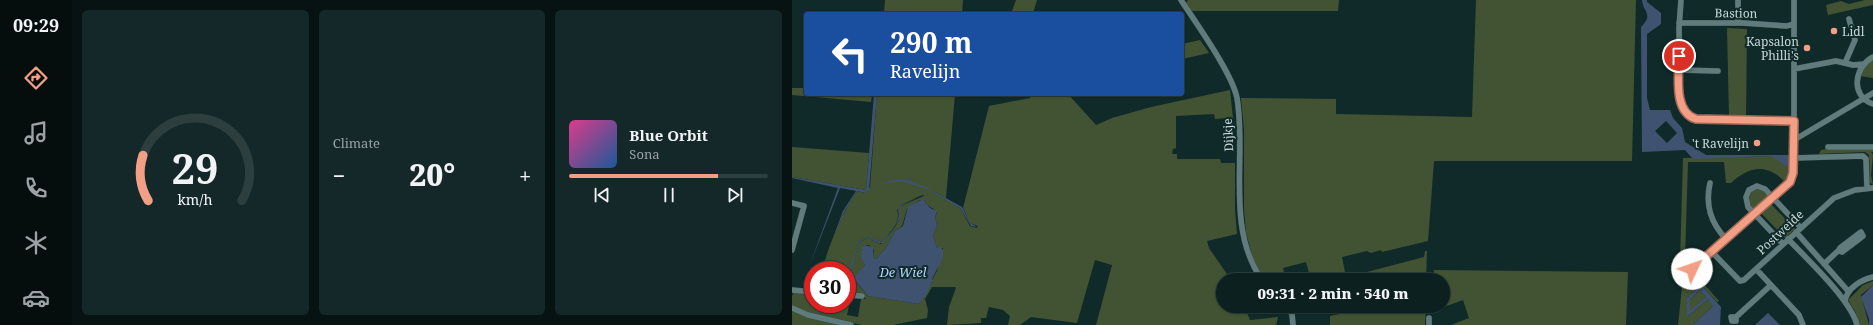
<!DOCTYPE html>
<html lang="en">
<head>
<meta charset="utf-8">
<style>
  :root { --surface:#0c2020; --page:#152829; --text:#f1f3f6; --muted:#9aa3a5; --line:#2c3e3e; --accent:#f39f85 }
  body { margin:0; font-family:"Noto Serif",serif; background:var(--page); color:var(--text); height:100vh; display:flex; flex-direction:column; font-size:15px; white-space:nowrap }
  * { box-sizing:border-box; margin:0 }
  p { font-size:13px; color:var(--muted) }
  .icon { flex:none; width:22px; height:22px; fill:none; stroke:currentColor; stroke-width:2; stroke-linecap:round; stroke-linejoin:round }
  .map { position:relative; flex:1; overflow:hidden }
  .sheet { display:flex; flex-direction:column; gap:10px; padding:10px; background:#071212; width:720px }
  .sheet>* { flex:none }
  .guide { position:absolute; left:12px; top:12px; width:380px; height:84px; border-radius:4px; box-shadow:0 1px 3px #0004,0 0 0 1px var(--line); background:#1a4fa0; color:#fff; overflow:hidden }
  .speed { position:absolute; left:12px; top:261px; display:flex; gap:8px; font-size:20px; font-weight:700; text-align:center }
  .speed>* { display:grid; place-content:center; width:52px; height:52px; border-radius:50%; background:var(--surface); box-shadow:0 1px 3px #0004,0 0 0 1px var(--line); line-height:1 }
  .speed .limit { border:6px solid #d22; background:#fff; color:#111 }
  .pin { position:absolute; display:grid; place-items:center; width:34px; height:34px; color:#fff; margin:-17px; border:2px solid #fff; border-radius:50%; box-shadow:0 1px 4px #0007 }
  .me { position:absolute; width:44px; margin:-22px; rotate:48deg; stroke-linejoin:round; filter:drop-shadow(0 0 3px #0008) }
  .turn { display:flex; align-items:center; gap:14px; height:84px; padding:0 20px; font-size:18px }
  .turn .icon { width:52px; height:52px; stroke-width:2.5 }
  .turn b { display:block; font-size:28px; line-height:34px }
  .big { font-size:30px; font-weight:800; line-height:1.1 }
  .sheet .widget { flex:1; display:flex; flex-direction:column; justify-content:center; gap:6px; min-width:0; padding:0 14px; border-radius:6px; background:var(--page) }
  .sheet .dial { align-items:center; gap:0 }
  .dial svg { height:104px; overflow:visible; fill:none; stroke:var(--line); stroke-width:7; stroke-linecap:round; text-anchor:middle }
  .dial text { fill:var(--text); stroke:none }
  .song { display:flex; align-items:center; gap:12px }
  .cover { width:48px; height:48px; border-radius:6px; background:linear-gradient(135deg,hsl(330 70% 55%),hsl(210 70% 35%)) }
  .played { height:4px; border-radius:2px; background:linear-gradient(90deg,var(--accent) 75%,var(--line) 75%) }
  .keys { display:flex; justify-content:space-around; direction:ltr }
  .heat { display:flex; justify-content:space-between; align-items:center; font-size:22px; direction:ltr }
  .sheet .tiles { flex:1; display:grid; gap:10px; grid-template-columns:repeat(3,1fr) }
  .trip { position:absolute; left:424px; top:273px; width:234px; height:40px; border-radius:20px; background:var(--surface); box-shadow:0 1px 3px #0004,0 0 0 1px var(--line); font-weight:800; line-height:40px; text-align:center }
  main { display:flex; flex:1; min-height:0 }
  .tab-bar { display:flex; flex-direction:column; width:72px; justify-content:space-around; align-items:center; background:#050d0d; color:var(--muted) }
  .tab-bar .icon { width:28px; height:28px }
  .tab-bar .selected { color:var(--accent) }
  .tab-bar b { font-size:18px; color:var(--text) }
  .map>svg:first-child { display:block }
</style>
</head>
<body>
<main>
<nav class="tab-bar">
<b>09:29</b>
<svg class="icon selected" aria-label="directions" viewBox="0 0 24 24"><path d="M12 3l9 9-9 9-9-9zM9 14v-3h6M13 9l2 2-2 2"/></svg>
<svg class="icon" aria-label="music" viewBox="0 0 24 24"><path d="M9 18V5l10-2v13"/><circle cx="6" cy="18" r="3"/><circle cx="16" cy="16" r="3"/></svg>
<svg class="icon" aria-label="phone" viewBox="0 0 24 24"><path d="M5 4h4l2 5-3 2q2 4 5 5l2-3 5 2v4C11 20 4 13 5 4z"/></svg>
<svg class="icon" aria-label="climate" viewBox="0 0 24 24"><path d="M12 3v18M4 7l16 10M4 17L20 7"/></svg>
<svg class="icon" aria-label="car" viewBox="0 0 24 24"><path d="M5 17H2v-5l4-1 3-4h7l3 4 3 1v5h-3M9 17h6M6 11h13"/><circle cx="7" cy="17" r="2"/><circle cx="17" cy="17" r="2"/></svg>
</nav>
<section class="sheet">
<div class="tiles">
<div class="widget dial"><svg viewBox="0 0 100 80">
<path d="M14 69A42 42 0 1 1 86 69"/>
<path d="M14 69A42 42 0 0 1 10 34" stroke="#f39f85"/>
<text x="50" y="56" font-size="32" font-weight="700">29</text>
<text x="50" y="72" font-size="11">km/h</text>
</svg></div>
<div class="widget"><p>Climate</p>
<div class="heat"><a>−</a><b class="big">20°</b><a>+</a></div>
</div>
<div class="widget">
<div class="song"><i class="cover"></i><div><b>Blue Orbit</b><p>Sona</p></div></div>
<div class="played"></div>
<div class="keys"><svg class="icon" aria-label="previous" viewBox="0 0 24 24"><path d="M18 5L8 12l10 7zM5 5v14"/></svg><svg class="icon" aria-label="pause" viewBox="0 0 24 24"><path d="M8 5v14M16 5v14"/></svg><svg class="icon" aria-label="next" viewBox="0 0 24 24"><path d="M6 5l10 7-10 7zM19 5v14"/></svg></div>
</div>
</div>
</section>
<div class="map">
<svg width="1081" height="325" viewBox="0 0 1081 325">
  <rect width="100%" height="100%" fill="#102a2a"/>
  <path fill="#425333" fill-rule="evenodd" d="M93,0H171L170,14H92Z
    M224,0H245L241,13L247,14H219Z
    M396,0H547L546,11H399L394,3Z
    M684,0H844L840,161H642L636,241L590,252L589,250L579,253L575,251L550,257L554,277L544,280L542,278L519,280L514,262L491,268L494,280H478L471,277L462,262L454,233L452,209V130L449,98L544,99V114L680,117Z
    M1073,0H1081V5L1036,15L1034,5L1049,1L1057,4Z
    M935,28L955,29L954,116H937Z
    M408,40L417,53L390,59V44Z
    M1081,60V78L1068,76L1071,68Z
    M0,88H14V94H80L79,102L0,95Z
    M438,90L442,128H438L437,118L423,119L422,114L384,116V148L381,149L380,154H385V159H428L429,163H443V210L445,234L415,241L417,248L439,280H431V306H452L458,320L486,317L484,325H304L320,265L303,260L285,323L239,317L228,325H216L218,316L211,310L197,307L194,318H189V323L155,325L157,307L164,288L163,287H140L133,299L136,310L135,318L101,325H70L20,314L0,306V296L2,292L21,293V304H30L29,310L42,312L43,304H55L56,296L58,301L55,315L66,317L69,299H74L72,296L60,294L61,290L55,284L67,243L75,238L89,244C92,242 106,224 107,220C108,216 106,212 107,207L134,195H130L109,205L105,210C110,223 96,233 90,242L75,237L67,241L56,277L55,270H30C38,242 49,216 65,191L73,193L78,187L85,94H163L154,198L143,192H142L168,208L178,226L185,228L186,226L178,223L171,208L197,106L238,98L239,94H276L304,125L320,118L359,107ZM128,200H132C136,207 141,208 145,212L143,218L145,225L141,236L145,248H151L145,271L140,280L142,283L139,282L135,292L127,304L76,296L61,279L73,265C69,258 70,253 72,245H77L82,250V259L85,258L94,248L103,231L110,226L115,209Z
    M0,147L77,153L74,190L0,177Z
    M1040,148H1081V152H1079L1081,155L1079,175L1081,185L1078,182L1077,155L1073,152L1027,154L1029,150Z
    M996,155H1000L999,173L993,182C975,163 957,166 939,183H934L932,162H896L893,258L903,266L901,268L888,262L891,158L980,156L996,166Z
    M968,188L978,197L962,211L957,206L955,199L960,190Z
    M979,204L1003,229L993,238L969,213Z
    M633,251H635L634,280H577L575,272L632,257Z
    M897,267L927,301L925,302L896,270L894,285L899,281L906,288L895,298V317L916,299L922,305L901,325H886L892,268Z
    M642,270L836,272L834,325H659L677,318L671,300L641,311V306H651V280H642Z
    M1081,281V285L1069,295L1077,325H1067L1063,311L1056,300L1071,285Z
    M908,290L914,297L898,312V299Z
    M584,306H634L633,325H538V316Z
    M0,310L19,318L48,325H0Z"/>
  <path fill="#3f5371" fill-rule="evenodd" d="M850,0H855V2L869,13V24L855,34V98L858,110H878L881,118L890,128L893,142L914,155H996V167L979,156L901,159L893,150L850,152L849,27C862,14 851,12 850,0ZM874,121L885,133L875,143L863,131Z
    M82,94H85L77,190L73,193L65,191L53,211L41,238L51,211L64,191L48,188L17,267L46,188L0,178V177L74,190Z
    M104,180H115L138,189L137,190L110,181L82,185Z
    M143,192L170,207L178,223L186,227L179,226L168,208L142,193Z
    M134,194L133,196L131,195L107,207L108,217L106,222L91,243H87L75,238L68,242C64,249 60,273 56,277L58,267L67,241L75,237L90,242C94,236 105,226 106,219C108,214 105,211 107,206Z
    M131,199L138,208L145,211L143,218L145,225L141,236L145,248L149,247L151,250V258L140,279L142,283L139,282L136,292L127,304L76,296L61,278L73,265L69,258L70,247L72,245L81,247L82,259L85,258L94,248L103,231L111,226L116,207Z
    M896,270L929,307L928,325H901L921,306L916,299L895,317V298L906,288L899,281L894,285V271ZM908,290L914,297L898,311V299Z
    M1081,285V325H1077V319L1069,297Z
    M976,313L988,325H963Z"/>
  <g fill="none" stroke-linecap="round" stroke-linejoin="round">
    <defs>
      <path id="minor" d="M389,0C404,23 440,73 445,98C455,157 433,227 470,280
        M889,0L887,28L888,100L894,113L904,119L1002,121
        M887,23H951L995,26L1001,24
        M946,23V0
        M1081,57C1062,67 1058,96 1081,104
        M1053,63L1063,40L1057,19
        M1002,69L1044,61L1061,65L1072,64
        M887,70L926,71
        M1002,140L1081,93
        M1036,147H1081
        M1002,158L1071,156L1074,159L1075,188
        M918,183C913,206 919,223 934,239
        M0,203L12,206L0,250
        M1004,232L1057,292
        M996,239C1015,259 1059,300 1065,325
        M991,244L956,207L954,197L957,190L965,186L973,189L1009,228
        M920,252L948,281L952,280L1042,198L1063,190L1081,188
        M1032,264L1047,250L1050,252L1071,236L1069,232L1048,248L1047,250
        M900,269L993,186L1000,178L1002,158V0
        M964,269L1007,315L1011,325
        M0,290L21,292
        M55,295L70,296
        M1053,301C1055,288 1069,280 1081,277
        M493,306L500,314L501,325
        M0,308L16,315L59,325
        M944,317H939L940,321H944V317L979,285
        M637,325V318"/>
    </defs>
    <use href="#minor" stroke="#344546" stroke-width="6"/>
    <use href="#minor" stroke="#5f7b7b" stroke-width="5.5"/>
  </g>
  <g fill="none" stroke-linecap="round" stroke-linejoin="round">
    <defs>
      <path id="route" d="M887,56C887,76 881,112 904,119L1002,121L1001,173L998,182L900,269"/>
    </defs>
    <use href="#route" stroke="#9e6756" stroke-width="10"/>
    <use href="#route" stroke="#f39f85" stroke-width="7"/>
  </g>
  <g fill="#f39f85" stroke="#102a2a" stroke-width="1.5">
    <circle cx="1042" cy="31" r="4"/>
    <circle cx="1015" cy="48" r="4"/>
    <circle cx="965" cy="143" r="4"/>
  </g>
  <g text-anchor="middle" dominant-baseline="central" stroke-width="4" stroke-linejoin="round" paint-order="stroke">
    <g font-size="12" fill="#c9d8d8" stroke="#102a2a">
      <text transform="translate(944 13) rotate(1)">Bastion</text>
      <text transform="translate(436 135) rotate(-93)">Dijkje</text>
      <text transform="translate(988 232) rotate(-43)">Postweide</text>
    </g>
    <g font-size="12" fill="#c9d8d8" stroke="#102a2a" text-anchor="end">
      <text x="1050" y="31" text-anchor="start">Lidl</text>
      <text x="1007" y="41">Kapsalon<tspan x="1007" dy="14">Philli's</tspan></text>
      <text x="957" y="143">'t Ravelijn</text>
    </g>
    <g font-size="13" font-style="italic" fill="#b5d2fd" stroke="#102a2a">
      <text x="111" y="272">De Wiel</text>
    </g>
  </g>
</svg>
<div class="speed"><div class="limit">30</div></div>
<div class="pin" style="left:887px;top:56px;background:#d93025"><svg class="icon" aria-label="arrive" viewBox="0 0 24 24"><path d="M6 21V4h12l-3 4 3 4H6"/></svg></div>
<svg class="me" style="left:900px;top:269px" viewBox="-20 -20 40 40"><circle r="19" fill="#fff"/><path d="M0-13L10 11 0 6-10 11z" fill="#f39f85"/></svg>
<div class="trip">09:31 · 2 min · 540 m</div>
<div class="guide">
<div class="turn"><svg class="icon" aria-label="left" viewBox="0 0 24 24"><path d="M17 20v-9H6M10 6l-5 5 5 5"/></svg><div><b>290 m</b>Ravelijn</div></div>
</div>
</div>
</main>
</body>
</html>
